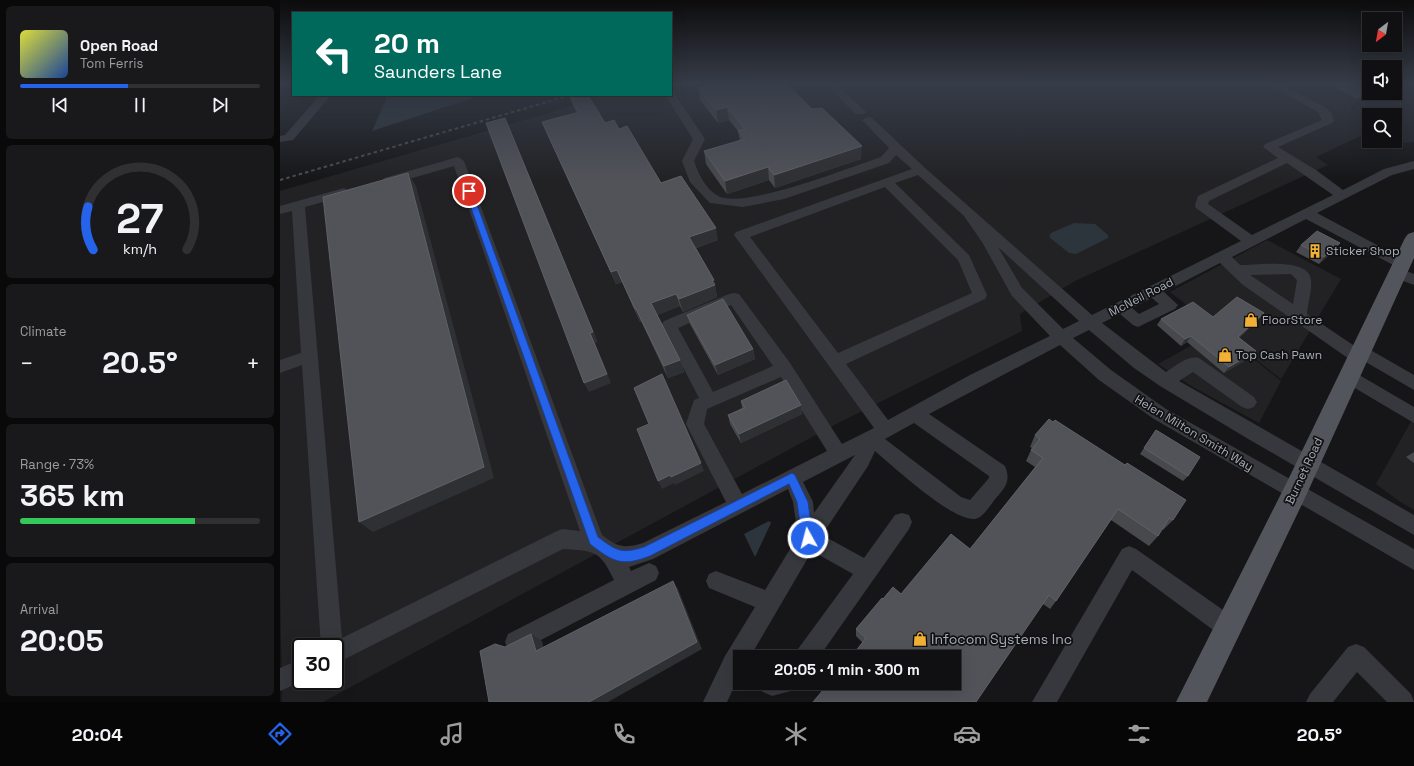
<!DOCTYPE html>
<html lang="en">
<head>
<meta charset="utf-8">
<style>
  :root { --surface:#101012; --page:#19191b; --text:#f1f3f6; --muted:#9c9d9f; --line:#303032; --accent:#2563eb }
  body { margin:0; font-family:"Space Grotesk",sans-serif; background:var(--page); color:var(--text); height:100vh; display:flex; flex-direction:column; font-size:15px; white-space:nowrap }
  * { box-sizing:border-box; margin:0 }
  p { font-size:13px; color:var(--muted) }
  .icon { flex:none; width:22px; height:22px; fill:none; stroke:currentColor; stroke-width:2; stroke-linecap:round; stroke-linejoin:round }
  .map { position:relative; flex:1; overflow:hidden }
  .drawer { display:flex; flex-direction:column; gap:6px; padding:6px; background:#09090a; width:280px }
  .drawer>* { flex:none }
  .hud { position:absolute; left:12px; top:12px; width:380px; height:84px; border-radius:0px; box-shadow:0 4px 16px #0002,0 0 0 1px var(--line); background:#00695c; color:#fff; overflow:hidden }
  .needle { width:26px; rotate:211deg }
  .buttons { position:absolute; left:1082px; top:12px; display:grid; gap:8px }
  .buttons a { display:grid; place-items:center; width:40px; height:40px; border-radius:0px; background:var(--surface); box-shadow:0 4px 16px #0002,0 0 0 1px var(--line); font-size:20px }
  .speed { position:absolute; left:12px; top:638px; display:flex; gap:8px; font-size:20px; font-weight:700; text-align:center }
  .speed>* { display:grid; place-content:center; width:52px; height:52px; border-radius:50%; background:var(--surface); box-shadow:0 4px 16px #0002,0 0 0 1px var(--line); line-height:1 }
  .speed .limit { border:2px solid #111; border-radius:6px; background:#fff; color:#111 }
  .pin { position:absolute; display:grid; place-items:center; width:34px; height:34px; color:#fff; margin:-17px; border:2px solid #fff; border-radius:50%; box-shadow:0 1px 4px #0007 }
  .me { position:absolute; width:44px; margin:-22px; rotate:353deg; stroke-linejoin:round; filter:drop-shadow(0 0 3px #0008) }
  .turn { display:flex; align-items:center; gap:14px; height:84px; padding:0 16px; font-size:18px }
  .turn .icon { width:52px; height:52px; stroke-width:2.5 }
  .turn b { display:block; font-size:28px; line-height:34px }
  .big { font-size:30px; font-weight:600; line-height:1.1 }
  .drawer .card { flex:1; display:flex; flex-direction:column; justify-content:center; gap:6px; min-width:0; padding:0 14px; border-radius:6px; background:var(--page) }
  .drawer .dial { align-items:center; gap:0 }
  .dial svg { height:104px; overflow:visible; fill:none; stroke:var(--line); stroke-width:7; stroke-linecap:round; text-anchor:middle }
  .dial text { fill:var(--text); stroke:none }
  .song { display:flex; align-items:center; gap:12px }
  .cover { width:48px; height:48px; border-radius:6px; background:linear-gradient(135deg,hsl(60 70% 55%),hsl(220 70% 35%)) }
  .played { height:4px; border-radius:2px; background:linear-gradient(90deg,var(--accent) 45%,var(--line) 45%) }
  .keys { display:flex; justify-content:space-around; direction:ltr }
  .heat { display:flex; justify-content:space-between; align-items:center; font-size:22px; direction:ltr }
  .charge { height:6px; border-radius:3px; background:linear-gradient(90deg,#34c759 73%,var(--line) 0) }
  .trip { position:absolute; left:453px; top:650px; width:228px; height:40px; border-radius:0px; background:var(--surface); box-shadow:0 4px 16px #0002,0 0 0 1px var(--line); font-weight:600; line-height:40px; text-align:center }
  .dock { display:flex; height:64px; justify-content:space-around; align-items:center; background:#060607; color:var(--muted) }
  .dock .icon { width:28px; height:28px }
  .dock .selected { color:var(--accent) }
  .dock b { font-size:18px; color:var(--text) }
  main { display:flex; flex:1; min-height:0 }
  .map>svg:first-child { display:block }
</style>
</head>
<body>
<main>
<section class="drawer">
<div class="card">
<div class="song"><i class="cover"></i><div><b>Open Road</b><p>Tom Ferris</p></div></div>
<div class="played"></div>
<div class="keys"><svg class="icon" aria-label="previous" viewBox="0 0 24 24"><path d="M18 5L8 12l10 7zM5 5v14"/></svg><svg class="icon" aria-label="pause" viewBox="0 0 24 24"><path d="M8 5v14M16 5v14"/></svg><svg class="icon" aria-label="next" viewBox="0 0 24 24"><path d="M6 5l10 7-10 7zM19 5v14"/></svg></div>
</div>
<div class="card dial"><svg viewBox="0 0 100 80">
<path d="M14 69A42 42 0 1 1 86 69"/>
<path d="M14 69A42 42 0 0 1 10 36" stroke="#2563eb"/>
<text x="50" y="56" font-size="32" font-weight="700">27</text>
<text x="50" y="72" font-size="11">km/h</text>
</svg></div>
<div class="card"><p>Climate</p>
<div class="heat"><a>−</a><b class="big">20.5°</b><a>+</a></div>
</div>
<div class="card"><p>Range · 73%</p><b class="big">365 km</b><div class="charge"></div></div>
<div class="card"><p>Arrival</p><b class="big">20:05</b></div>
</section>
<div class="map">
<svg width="1134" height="702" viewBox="0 0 1134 702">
  <rect width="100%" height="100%" fill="#161618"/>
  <path fill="#222225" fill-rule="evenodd" d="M391,83H1089V93H1115V83H1134V142L1125,143L1115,137V115H1089V132L1036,157L1048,165L795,281L740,314L742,331L558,423L43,702H2L0,586V191L330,95H391ZM21,647H55V681H21Z
    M987,240L1061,279L1001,379L943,334L1001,381L979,423L913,387L878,364L939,330L890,292Z
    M1134,416V510L1119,501L1096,484Z"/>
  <path fill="#2c353c" d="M108,95H202L92,131Z
    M794,223L815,224L828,235V238L796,254L789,253L769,237L771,233Z
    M489,521L491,523L475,557L464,534Z"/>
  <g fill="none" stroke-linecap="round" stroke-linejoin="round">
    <path fill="#37383d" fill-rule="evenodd" d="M0,83H8L0,88Z
      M391,83H404L391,91Z
      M544,83H555L584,110L586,112L584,114H576Z
      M986,83H999L1046,108L1052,114L1054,121L1052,123L998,147L1036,170L1063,190L1104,169L1134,161V169L1112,175L1037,213L1127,261L1129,264L1127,267L1122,269L1117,267L1026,219L952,257L960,265C976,265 1029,257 1031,280C1032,290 1028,303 1027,314L1076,347L1081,346L1087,348L1134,375V390L1084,361L1078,363L1072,361L963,285L940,263L884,292L898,305L895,309L858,327L853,325L840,314L822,323L886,372C896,366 907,355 919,358L974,397L977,402L974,407L968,409L962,407L913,372L899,381L1134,515V535L970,440L880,386L854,368L809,330L793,338L831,370L886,409L1134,549V570L874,419L819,380L780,345L649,414L725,466C731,480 726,487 716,498C711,504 703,518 695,519C672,521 614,467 595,451L588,466L542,535L584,558L615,515L622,513L629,515L632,522L629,529L539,657H515L518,649L573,574L532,551L470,657H460V674L447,702H423L445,656L475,607L429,588L426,581L429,574L436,571L485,590L518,536L513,502L508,489L373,559L349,567L351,571L369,563L376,566L379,573L376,580L236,653L228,650L225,642L228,634L334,580C320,550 314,551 283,549L55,664V647H41L22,365L0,373V360L21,353L12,211L0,214V206L64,188L70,192L68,195L25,207L62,638L275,532L282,529L300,531L174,166L108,185L102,181L104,178L178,157L184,161L322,535C338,547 343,549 363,543L446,502L406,424L414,400L419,398L381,325L384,321L449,294L454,293L459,294L510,363L562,444L594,428L454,235L456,232L632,169L616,155L609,163L504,199L463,207L430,203L410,182L402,161L413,139L385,95H391V92L394,93L425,139L414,161C419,175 425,188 438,196C463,210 571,167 601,157L609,148L582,120L588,117L592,118L644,167L812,315L961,241L916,208L915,205L918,196L998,158L983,147L985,144L1042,120L1038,112ZM1007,163L1053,195L972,235L928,204L929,201ZM638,175L684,216L702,242L732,296L770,336L690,375L608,420L566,364L705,299L707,295L689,255L615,183ZM605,187L678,260L692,293L558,353L470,237ZM718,247L799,321L783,329L742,288ZM1011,274L1017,280L1013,304L970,275ZM872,298L879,304L859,314L852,308ZM451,305L493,366L433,392L398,328ZM501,377L547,451L462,494L424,424L427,409ZM634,423L709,476V478L690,500L681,497L605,439ZM575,455L534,513L533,502L523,482Z
      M40,95H51L13,140L0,142V136L5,135Z
      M1118,268L1134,274V285L1113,277L1111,273L1113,269Z
      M1069,369L1134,407V423L1063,381L1061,376L1063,371Z
      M849,546L856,549L956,619L959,627L956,635L948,638L940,635L852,570L777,702H752L842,549Z
      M1076,644L1084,647L1131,694L1134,702H1107L1077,672L1053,702H1026L1030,694L1068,647Z
      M21,659V681H23L0,691V668Z
      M478,683H514L511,691L492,696L481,691Z"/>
    <path fill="#53555c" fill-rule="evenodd" d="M1134,232V258L1024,500L927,702H896L1006,484L1125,238L1128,234Z"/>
    <path stroke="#4a4c52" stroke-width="2" stroke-dasharray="3.5 3" stroke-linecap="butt" d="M0,180L291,95"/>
  </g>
  <path fill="#47494d" d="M1045,83H1089L1078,99Z
    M418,88L581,159L495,188L489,180L447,194L426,164L424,151L460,141L458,131L449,120L438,123L420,100Z
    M289,95L325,123L339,129L381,183L438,240L416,248L434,280L437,297L403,312L400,306L377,315L400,360L404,372L388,378L361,321L360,322L342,282L336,284L262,122L297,113L293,106Z
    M1021,245L1055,250L1039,264L1016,252Z
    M984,313L979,319L959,338L976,351L971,357L944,373L907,342L901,346L877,325L881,319L933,317Z
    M407,315L473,349L475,359L438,375L410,324Z
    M461,401L521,405L522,414L461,443L450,424L448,415L462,408Z
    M876,430L908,476L903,481L860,454Z
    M755,435L893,520L883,530L882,529L878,536L869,546L831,520L776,601L770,609L763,604L583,643L576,636V629L603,599L621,594L690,549L755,467L746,461L752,448L750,447Z
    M1134,452V463L1126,457Z"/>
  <path fill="#2f3033" d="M1089,85V93H1092L1078,99L1086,86Z
    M447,107L449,120L438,123L436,110Z
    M225,118L318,342L315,343L331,383L309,392L304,383L310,333Z
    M582,146L581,159L495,188L494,175Z
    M488,167L489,180L447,194L445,181Z
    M128,173L136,186L214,478L93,532L79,522Z
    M436,228L438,240L412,249L409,237Z
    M1060,243L1055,250L1039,264L1044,257Z
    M337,270L342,282L336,284L331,272Z
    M434,280L437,297L403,312L399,299Z
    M396,294L400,306L376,316L371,303Z
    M355,309H356L361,321L360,322Z
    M984,313L979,319L953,343L958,337Z
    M911,336L907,342L901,346L905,339Z
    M473,349L475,359L438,375L435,365Z
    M976,351L971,357L944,373L949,367Z
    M400,360L404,372L388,378L384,366Z
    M521,405L522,414L461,443L459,434Z
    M421,463L424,471L395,485L391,477Z
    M390,475L394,483L382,489L378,481Z
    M393,581L398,589L422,649L328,702H309Z
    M251,634L262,641L266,658L256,651Z"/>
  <path fill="#525359" stroke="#5f6168" d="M436,83H506L532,109L542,108L582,146L494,175L488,167L445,181L424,151L465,139L458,131L465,129L447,107L436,110L418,88Z
    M1079,83H1089V85L1086,86Z
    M289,95H308L325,123L334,120L339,129L347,126L381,183L401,176L436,228L409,237L434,280L432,281L435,285L399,299L396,294L371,303L400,360L384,366L356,309H355L337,270L331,272L262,122L299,112Z
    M225,118L313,332L310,333L327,374L304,383L206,123Z
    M128,173L204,467L79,522L43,197Z
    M1037,231L1060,243L1044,257L1021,245Z
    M957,297L984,313L958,337L976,351L949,367L911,336L905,339L881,319L913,302L933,317Z
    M443,299L473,349L435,365L407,315Z
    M382,374L421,463L391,477L390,475L378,481L357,429L369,424L354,388Z
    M506,380L521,405L459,434L448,415L465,408L461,401Z
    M769,419L773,422L775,420L845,465L847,463L906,500L893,520L889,518L878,536L838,509L776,601L769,595L696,702H533L549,683H674V657H571L586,638L576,629L602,598L603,599L613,587L621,594L671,534L690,549L763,458L751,450L760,439L755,435Z
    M876,430L920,457L908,476L864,448Z
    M393,581L417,642L309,702H209L200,651L215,644L225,647L251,634L256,651Z"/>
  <linearGradient id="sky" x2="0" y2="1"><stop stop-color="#0c0c0d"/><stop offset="0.46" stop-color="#363c48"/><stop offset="1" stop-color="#363c48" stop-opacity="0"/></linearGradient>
  <rect width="1134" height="181" fill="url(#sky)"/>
  <path fill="#2563eb" stroke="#184099" d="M186,189L192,191L318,537C337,551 341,554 364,547L512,473L515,475L528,502L533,538L532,542L528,544L524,542L522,538L517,502L509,484L370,556C342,567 333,562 310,544L185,191Z"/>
  <defs>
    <symbol id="building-bare" viewBox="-9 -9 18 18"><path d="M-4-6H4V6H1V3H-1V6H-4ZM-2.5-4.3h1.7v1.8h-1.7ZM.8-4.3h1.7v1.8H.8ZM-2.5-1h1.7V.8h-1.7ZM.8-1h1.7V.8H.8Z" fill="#f2b134" stroke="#111113" stroke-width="2.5" paint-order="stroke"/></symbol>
    <symbol id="shop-bare" viewBox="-9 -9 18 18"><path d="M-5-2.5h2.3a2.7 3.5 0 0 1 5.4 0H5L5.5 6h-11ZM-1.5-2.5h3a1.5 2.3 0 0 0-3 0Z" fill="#f2b134" stroke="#111113" stroke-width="2.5" paint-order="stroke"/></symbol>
  </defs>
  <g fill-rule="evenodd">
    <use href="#building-bare" x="1025" y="241" width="20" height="20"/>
    <use href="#shop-bare" x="961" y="310" width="20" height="20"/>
    <use href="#shop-bare" x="935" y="345" width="20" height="20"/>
    <use href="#shop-bare" x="630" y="629" width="20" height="20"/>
  </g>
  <g text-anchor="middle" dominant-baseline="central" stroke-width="3.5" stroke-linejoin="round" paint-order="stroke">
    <g font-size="12" fill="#a8adb8" stroke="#111113" text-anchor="start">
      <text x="1046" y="251">Sticker Shop</text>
      <text x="982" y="320">FloorStore</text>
      <text x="956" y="355">Top Cash Pawn</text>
    </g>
    <g font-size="12" fill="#a8adb8" stroke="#111113">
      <text transform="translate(861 297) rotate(-27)">McNeil Road</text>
      <text transform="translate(914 433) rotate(31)">Helen Milton Smith Way</text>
      <text transform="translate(1024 471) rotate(-65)">Burnet Road</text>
    </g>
    <g font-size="14" fill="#a8adb8" stroke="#111113" text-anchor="start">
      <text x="651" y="639">Infocom Systems Inc</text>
    </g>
  </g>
</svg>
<div class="buttons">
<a><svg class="needle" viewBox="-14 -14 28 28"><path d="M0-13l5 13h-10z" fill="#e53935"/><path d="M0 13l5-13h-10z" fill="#9c9d9f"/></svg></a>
<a><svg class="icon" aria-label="sound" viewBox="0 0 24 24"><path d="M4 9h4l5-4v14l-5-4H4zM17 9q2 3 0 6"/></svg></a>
<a><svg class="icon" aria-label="search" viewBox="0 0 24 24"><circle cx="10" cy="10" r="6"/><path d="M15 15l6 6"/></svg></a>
</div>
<div class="speed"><div class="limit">30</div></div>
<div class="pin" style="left:189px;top:191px;background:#d93025"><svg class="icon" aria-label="arrive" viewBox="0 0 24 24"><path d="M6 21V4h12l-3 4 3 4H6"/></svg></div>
<svg class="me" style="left:528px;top:538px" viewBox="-20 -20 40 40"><circle r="17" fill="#2563eb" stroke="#fff" stroke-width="3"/><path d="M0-11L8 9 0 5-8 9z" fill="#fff"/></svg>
<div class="trip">20:05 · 1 min · 300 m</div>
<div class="hud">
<div class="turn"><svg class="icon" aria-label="left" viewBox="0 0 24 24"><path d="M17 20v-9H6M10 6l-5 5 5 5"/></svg><div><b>20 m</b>Saunders Lane</div></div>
</div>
</div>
</main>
<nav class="dock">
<b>20:04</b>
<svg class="icon selected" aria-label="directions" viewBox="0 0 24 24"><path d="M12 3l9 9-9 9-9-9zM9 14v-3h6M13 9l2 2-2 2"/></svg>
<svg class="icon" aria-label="music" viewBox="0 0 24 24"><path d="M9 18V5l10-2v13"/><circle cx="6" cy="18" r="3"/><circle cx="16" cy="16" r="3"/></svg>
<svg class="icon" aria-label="phone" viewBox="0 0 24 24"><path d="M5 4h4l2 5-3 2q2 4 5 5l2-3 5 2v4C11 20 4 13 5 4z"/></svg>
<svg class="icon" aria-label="climate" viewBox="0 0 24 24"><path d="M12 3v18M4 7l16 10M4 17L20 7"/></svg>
<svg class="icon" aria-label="car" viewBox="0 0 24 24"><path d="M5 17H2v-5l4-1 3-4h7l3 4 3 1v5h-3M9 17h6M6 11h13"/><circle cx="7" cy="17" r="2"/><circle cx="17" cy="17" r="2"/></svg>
<svg class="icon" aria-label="filters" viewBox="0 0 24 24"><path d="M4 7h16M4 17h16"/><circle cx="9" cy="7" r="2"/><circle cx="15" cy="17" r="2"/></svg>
<b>20.5°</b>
</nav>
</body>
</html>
